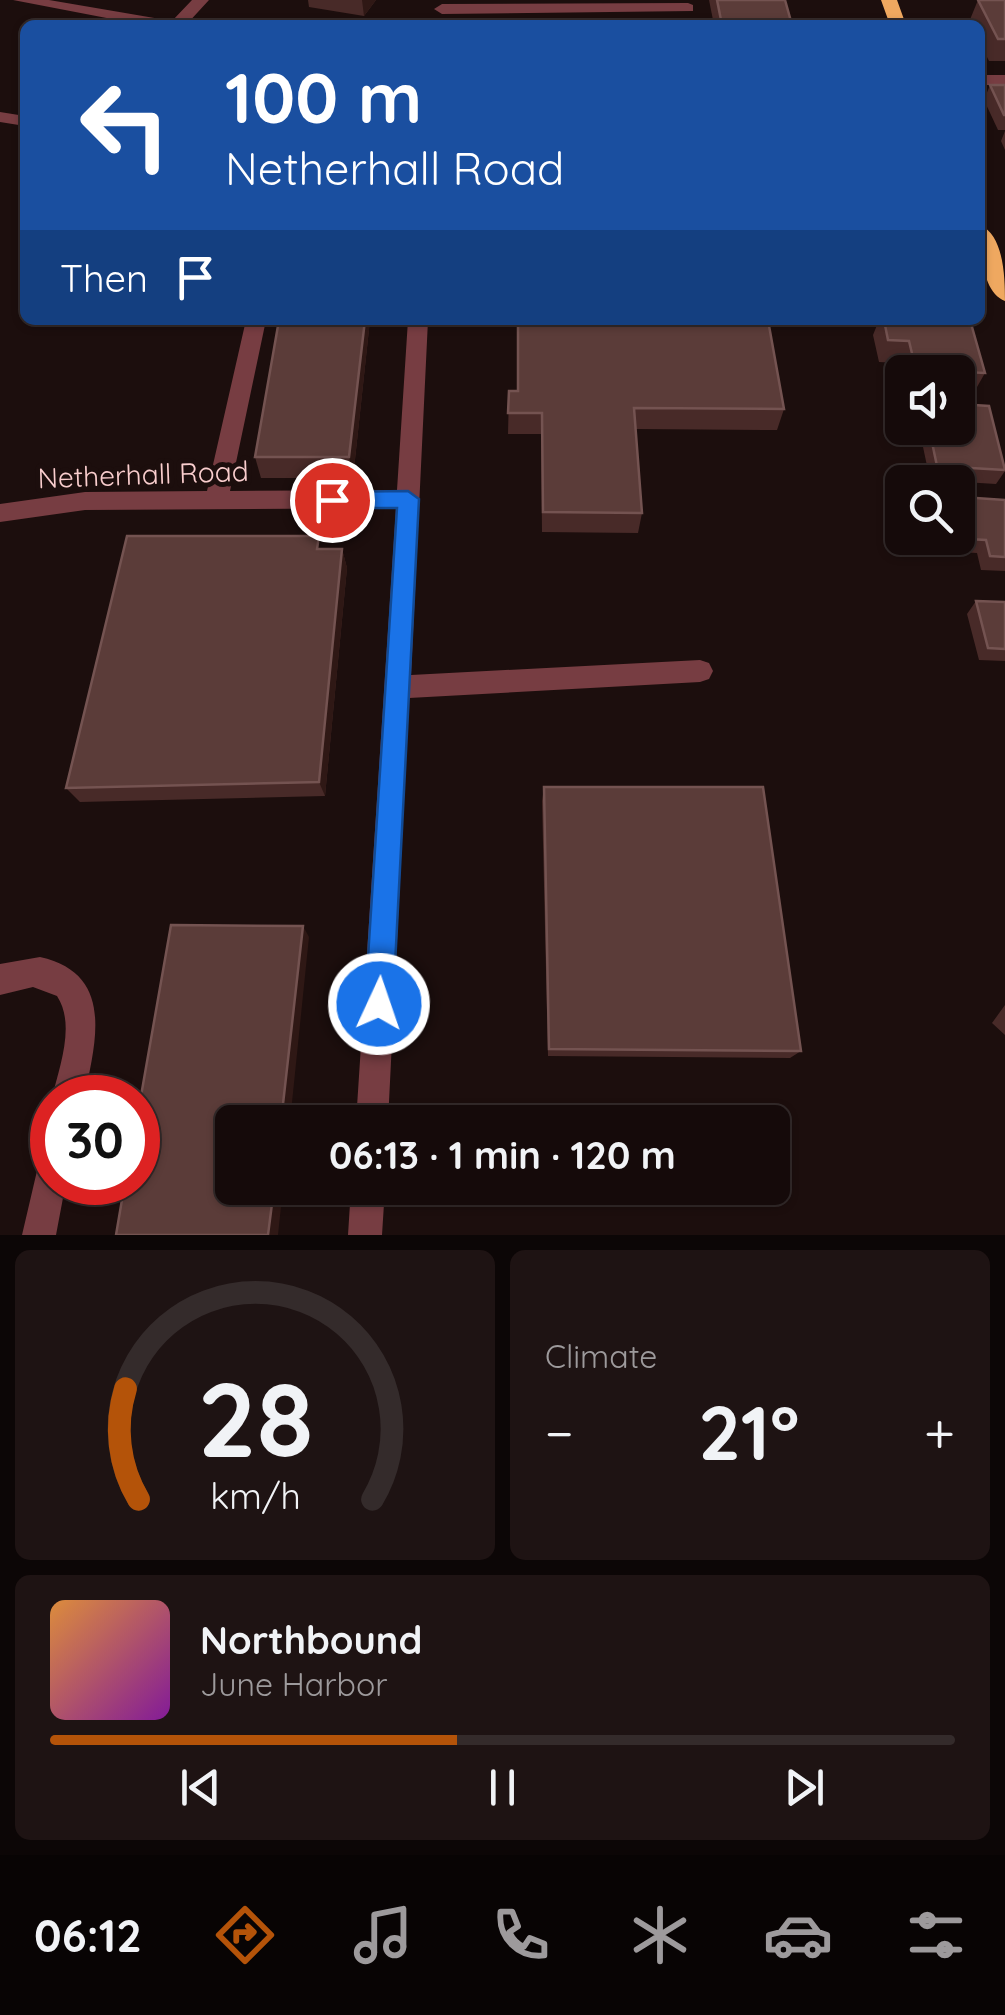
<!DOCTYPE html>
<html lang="en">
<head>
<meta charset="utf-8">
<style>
  :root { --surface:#150a0a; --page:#1e1313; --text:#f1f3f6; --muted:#9d9a9c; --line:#342b2b; --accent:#b45309 }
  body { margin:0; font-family:Quicksand,sans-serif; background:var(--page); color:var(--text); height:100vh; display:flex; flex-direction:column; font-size:38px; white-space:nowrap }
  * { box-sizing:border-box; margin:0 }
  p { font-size:32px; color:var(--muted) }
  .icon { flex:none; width:55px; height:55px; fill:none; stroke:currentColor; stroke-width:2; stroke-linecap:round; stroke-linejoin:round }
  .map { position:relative; height:1235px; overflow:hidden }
  .drawer { display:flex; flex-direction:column; gap:15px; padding:15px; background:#0c0606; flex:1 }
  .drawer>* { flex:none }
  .top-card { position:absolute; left:20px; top:20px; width:965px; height:305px; border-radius:15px; box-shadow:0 2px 8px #0004,0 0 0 2px var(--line); background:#1a4fa0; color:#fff; overflow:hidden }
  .buttons { position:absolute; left:885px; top:355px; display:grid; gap:20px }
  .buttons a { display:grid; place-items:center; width:90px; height:90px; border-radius:15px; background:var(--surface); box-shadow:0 2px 8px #0004,0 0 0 2px var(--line); font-size:50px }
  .speed { position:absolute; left:30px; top:1075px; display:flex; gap:20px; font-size:50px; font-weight:700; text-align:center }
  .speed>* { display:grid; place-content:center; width:130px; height:130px; border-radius:50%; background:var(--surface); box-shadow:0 2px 8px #0004,0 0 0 2px var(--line); line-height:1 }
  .speed .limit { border:15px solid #d22; background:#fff; color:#111 }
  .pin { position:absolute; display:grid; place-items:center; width:85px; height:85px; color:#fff; margin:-42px; border:5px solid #fff; border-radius:50%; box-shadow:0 2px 10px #0007 }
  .me { position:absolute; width:110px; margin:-55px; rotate:3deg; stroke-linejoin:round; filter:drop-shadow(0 0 8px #0008) }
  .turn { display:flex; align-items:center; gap:35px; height:210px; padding:0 40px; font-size:45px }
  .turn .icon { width:130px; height:130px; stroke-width:2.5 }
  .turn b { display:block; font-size:70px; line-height:85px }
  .then { display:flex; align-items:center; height:95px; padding:0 40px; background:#0003; gap:20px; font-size:38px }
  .big { font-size:75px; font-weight:700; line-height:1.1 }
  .drawer .card { flex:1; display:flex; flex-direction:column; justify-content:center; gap:15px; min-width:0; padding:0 35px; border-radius:15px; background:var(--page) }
  .drawer .dial { align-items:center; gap:0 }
  .dial svg { height:260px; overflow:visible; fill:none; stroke:var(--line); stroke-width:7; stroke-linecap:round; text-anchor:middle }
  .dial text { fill:var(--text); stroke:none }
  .song { display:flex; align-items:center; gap:30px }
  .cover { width:120px; height:120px; border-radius:15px; background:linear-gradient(135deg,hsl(30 70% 55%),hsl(290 70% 35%)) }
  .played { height:10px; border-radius:5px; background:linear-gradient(90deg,var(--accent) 45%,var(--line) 45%) }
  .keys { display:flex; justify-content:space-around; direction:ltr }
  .heat { display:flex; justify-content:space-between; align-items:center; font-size:55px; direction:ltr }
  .drawer .tiles { flex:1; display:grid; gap:15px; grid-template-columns:1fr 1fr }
  .card:last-child { grid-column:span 2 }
  .trip { position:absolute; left:215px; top:1105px; width:575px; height:100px; border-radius:15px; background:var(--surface); box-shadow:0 2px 8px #0004,0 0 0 2px var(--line); font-weight:700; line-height:100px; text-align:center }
  .menu { display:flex; height:160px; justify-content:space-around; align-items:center; background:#080404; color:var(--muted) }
  .menu .icon { width:70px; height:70px }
  .menu .active { color:var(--accent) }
  .menu b { font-size:45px; color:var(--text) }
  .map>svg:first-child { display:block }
</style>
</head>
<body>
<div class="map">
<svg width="1005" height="1235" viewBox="0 0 1005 1235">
  <rect width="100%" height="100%" fill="#1c0e0d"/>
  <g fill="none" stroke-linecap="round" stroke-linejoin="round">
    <path fill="#773d42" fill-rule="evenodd" d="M13,0H49L172,21L192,0H209L186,25H143Z
      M688,3L693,5V11L442,14L434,9L442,4Z
      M980,75H1005V85H980Z
      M0,112L25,116V126L0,122Z
      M246,320H266L230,491L397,490L408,320H428L411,675L700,660L709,663L713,671L709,679L700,682L409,698L388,1122H356L396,508L85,510L0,522V504L85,492L207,491Z
      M40,957C115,974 96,1041 84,1098H52C59,1067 76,1025 57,996L33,987L0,995V964Z
      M52,1153V1182H66L56,1235H22L40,1158Z
      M351,1188H385L382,1235H348Z"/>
    <path fill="#efa860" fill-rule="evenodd" d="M881,0H897L906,25H890Z
      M980,225C1004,235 1005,278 1005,301C981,292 980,247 980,225Z"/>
  </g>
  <path fill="#482a28" d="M308,0H376L364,16L309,7Z
    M709,0H785L792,25H714Z
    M978,0H1005V61H989L980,43V25H971L969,22Z
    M990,85H1005V130H998L984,100Z
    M1005,131V150L1001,141Z
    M279,320H370L353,478H261L255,457Z
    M879,320H970L985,373L973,394H958V372H902V377L899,363L879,362L873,335Z
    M509,391H518L784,409L777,430L636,429L642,513L638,533L542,532L541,434H508Z
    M919,428H958L1005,471L996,484L930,480Z
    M961,497L1005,500V571L981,570L977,553L942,551L939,538H958V502Z
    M322,549H342L347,568L325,796L80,802L66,788Z
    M976,601L1005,602V661L979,660L967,614Z
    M544,787L801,1051L790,1058L548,1056L542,801Z
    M1005,1005V1035L992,1023Z"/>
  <path fill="#2f1815" d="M362,0H376L364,16Z
    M365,320H370L353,478L349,457Z
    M342,549L347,568L325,796L319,782Z
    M303,926L309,937L290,1122H281Z
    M274,1188H283L278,1235H268Z"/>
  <path fill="#5b3c39" stroke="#745351" stroke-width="2.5" d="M717,0H785L792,25H722Z
    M978,0H1005V39H998Z
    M990,85H1005V115H1004Z
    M279,320H365L349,457H255Z
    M518,320H768L784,409L634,408L642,513L543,512L542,413H508L509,391H518Z
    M884,320H970L985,373L916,370L909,341L888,340Z
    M958,404L989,406L1005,470L937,466L929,428H958Z
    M961,497L1005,500V557L990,556L986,540L950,538H958V511H964Z
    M127,536H319L317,549H342L319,782L66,788Z
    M976,601L1005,602V649L988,648Z
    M544,787H763L801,1051L549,1049Z
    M171,925L303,926L281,1122H232V1188H274L268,1235H116L125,1182H138V1113Z"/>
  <path fill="#1a73e8" stroke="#114b97" stroke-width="2.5" d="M408,491L419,499L393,1004L389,1014L379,1018L369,1014L365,1004L397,508H332L321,500L332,492Z"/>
  <g text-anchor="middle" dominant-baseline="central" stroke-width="10" stroke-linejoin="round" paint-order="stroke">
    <g font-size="28" fill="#facece" stroke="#1c0e0d">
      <text transform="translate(143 474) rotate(-2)">Netherhall Road</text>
    </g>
  </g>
</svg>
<div class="buttons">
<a><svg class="icon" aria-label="sound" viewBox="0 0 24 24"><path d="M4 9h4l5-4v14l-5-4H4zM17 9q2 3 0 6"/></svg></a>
<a><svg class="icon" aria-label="search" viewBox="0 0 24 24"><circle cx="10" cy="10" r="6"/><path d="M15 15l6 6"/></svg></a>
</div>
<div class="speed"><div class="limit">30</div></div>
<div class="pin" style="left:332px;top:500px;background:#d93025"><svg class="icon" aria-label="arrive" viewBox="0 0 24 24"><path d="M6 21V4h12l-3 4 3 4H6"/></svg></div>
<svg class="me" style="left:379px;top:1004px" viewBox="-20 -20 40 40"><circle r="17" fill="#1a73e8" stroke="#fff" stroke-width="3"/><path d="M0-11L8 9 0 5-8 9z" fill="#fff"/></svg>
<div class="trip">06:13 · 1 min · 120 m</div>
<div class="top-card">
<div class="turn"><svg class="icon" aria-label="left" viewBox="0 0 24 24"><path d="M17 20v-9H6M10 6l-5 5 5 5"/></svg><div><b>100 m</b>Netherhall Road</div></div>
<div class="then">Then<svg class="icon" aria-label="arrive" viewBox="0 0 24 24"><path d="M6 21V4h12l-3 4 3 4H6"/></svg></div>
</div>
</div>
<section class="drawer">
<div class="tiles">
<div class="card dial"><svg viewBox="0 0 100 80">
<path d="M14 69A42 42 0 1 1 86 69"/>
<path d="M14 69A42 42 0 0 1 10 35" stroke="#b45309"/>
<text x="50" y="56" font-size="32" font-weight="700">28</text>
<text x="50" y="72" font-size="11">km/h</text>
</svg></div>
<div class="card"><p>Climate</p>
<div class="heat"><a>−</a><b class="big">21°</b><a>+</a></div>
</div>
<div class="card">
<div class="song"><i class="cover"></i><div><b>Northbound</b><p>June Harbor</p></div></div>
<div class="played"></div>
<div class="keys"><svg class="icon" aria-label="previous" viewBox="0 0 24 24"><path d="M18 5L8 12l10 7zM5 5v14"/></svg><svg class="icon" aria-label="pause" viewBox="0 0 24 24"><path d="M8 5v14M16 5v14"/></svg><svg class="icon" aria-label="next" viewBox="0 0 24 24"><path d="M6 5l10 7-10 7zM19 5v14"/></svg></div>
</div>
</div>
</section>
<nav class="menu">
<b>06:12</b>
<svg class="icon active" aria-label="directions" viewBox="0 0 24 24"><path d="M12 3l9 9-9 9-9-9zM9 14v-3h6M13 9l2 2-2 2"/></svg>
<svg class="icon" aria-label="music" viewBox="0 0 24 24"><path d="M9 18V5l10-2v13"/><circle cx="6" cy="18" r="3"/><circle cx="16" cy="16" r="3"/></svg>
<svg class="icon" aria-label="phone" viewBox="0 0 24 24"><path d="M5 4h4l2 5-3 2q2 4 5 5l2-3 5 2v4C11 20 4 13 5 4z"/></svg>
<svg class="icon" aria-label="climate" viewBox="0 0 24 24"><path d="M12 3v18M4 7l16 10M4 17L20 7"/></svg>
<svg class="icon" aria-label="car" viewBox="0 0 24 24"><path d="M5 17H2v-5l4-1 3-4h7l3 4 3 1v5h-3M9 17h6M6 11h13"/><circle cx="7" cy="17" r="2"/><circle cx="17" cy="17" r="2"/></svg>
<svg class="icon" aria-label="filters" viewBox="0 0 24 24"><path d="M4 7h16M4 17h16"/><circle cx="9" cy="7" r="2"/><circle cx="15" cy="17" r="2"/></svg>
</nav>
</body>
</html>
